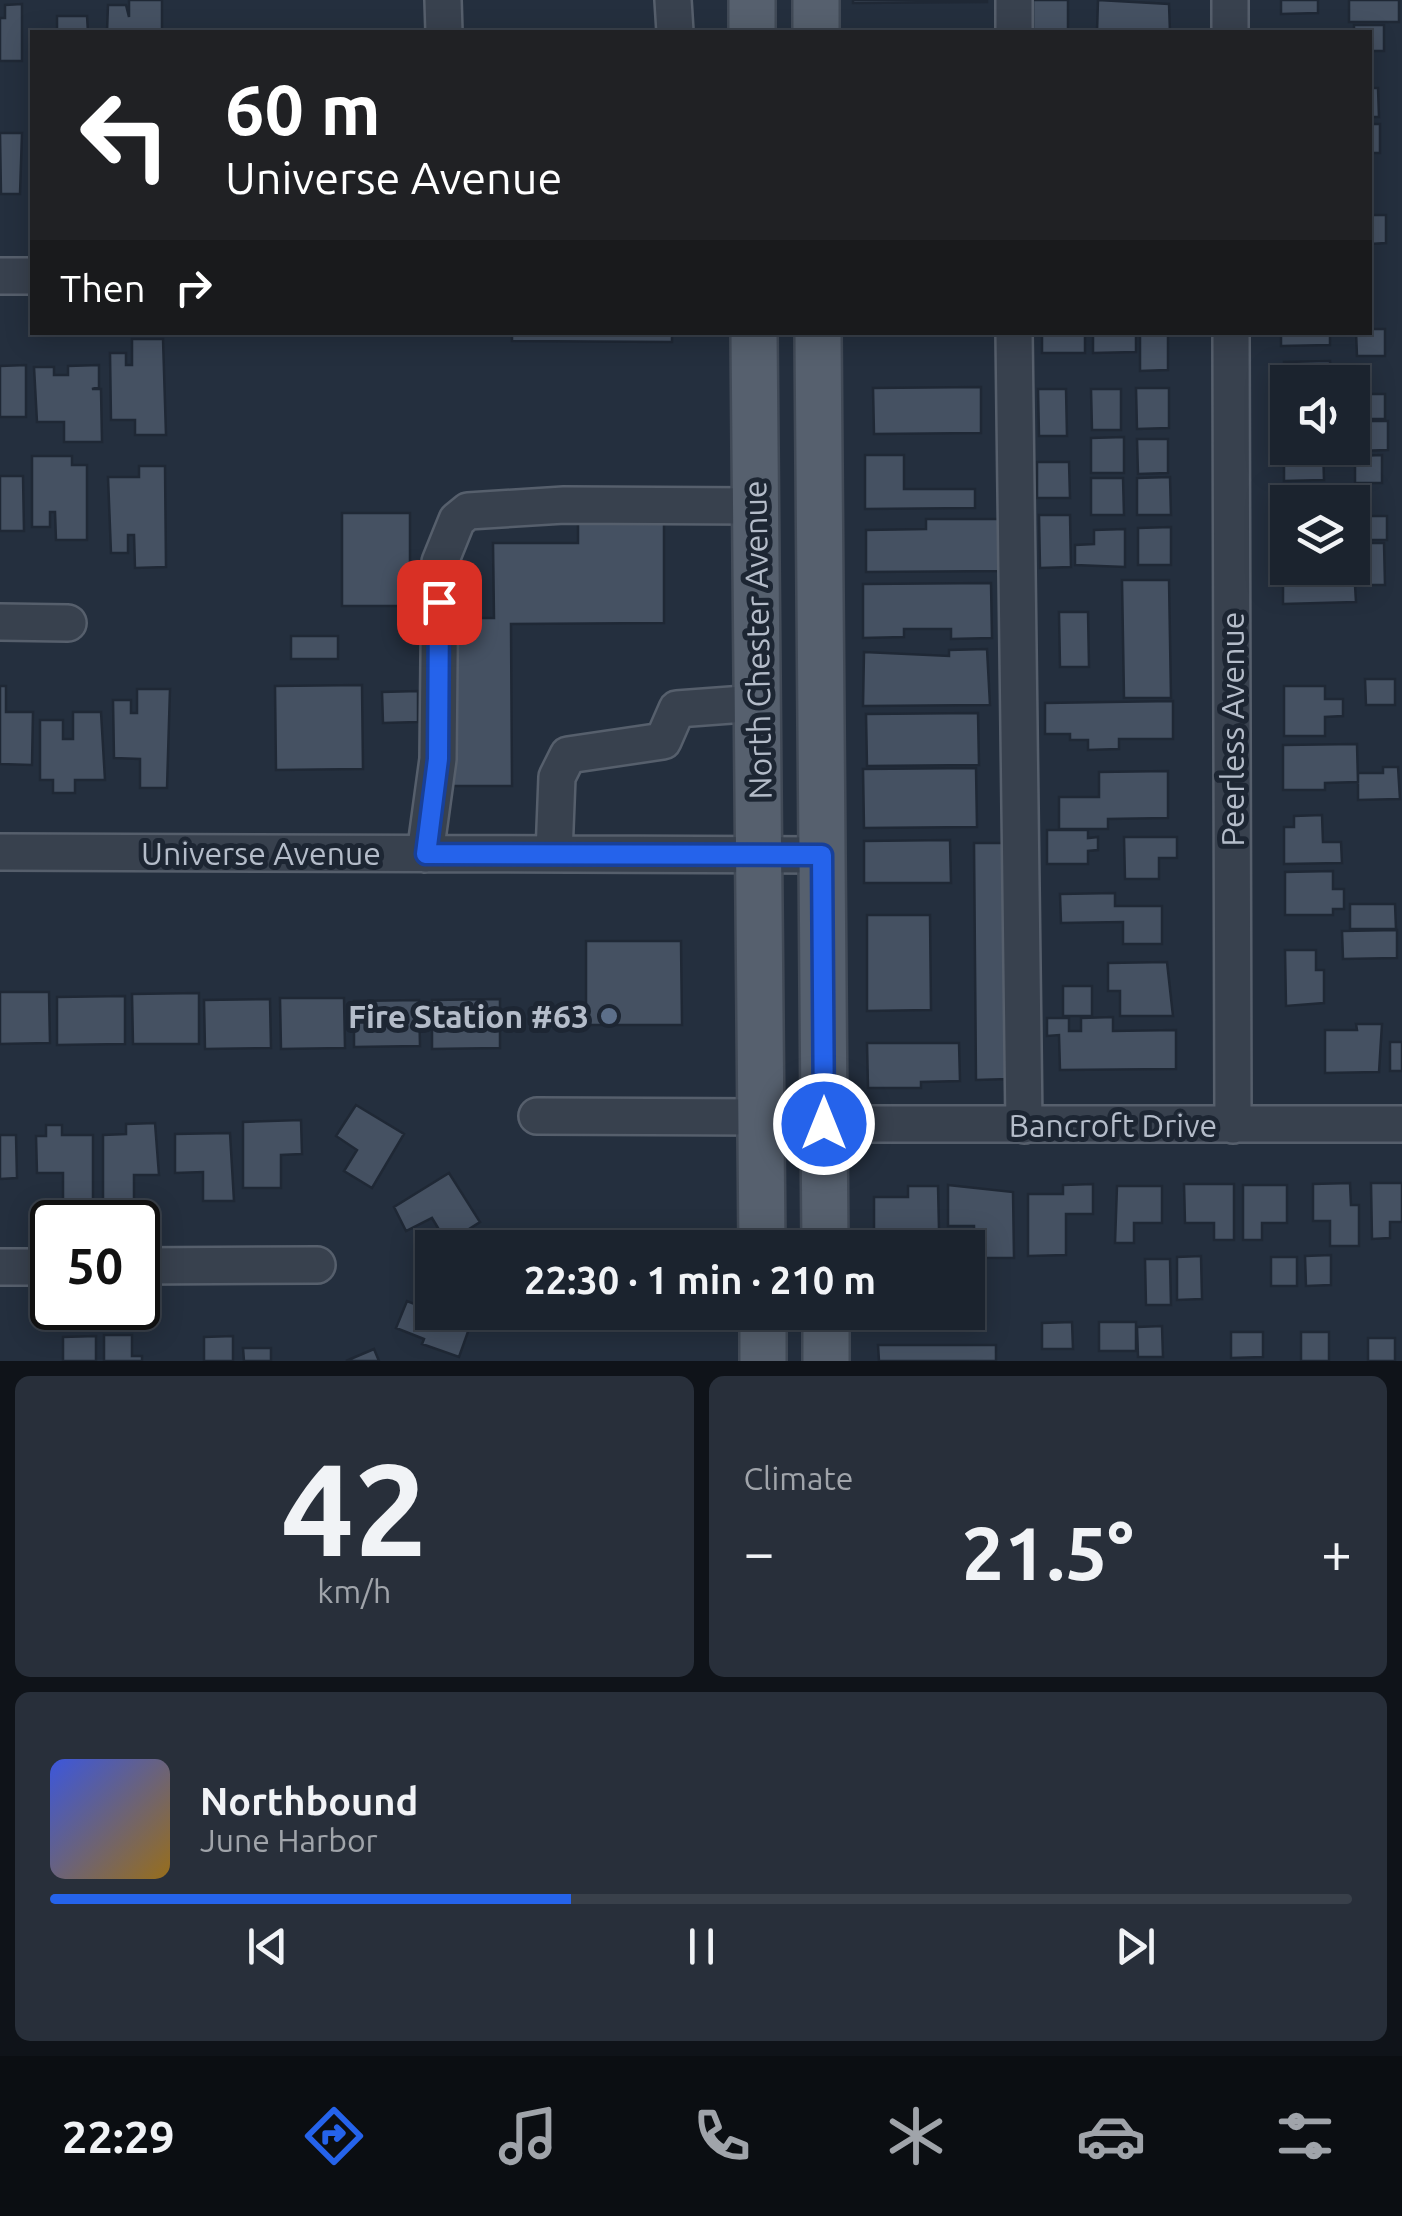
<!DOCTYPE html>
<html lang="en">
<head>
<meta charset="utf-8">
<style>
  :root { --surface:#1b232e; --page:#282f3a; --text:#f1f3f6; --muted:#a0a4aa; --line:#39404a; --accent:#2563eb }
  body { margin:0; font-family:Ubuntu,sans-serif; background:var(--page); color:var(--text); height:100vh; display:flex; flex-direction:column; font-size:38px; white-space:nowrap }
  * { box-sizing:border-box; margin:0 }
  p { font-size:32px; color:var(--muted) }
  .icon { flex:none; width:55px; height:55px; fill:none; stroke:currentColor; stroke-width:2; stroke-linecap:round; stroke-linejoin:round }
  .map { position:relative; height:1361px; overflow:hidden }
  .details { display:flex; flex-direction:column; gap:15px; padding:15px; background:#0f1319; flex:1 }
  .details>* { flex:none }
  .top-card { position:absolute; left:30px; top:30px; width:1342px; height:305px; border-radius:0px; box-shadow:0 5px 25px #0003,0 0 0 2px var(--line); background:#202124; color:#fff; overflow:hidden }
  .controls { position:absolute; left:1270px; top:365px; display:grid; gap:20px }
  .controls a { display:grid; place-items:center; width:100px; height:100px; border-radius:0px; background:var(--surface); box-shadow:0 5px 25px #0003,0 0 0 2px var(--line); font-size:50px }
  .speed { position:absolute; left:30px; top:1200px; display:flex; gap:20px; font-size:50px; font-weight:700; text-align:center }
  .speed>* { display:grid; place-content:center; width:130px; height:130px; border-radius:50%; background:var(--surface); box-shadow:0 5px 25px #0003,0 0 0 2px var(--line); line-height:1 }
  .speed .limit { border:5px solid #111; border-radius:15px; background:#fff; color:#111 }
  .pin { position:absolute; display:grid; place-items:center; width:85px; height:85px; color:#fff; margin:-42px; border-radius:20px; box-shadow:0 5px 15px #0006 }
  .me { position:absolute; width:110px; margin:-55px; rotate:0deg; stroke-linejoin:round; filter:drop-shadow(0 0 8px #0008) }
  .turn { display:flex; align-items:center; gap:35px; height:210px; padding:0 30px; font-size:45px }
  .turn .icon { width:130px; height:130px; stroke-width:2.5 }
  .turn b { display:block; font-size:70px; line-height:85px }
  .then { display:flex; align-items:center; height:95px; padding:0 30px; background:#0003; gap:20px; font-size:38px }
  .big { font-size:75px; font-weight:700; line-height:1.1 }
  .details .card { flex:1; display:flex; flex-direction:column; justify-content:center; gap:15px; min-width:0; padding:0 35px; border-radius:15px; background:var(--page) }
  .details .dial { align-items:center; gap:0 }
  .dial b { font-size:130px; line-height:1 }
  .song { display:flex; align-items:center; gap:30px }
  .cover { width:120px; height:120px; border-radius:15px; background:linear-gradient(135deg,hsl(230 70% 55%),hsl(40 70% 35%)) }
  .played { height:10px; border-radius:5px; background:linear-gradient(90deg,var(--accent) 40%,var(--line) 40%) }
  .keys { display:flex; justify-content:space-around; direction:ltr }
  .heat { display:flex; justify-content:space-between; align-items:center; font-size:55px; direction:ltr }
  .details .tiles { flex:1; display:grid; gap:15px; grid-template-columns:1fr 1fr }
  .card:last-child { grid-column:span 2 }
  .trip { position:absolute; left:415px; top:1230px; width:570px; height:100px; border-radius:0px; background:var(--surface); box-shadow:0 5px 25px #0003,0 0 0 2px var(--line); font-weight:700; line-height:100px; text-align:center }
  .menu { display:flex; height:160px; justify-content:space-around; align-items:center; background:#0b0e12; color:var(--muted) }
  .menu .icon { width:70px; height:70px }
  .menu .selected { color:var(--accent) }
  .menu b { font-size:45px; color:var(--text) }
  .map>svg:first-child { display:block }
</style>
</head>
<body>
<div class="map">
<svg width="1402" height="1361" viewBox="0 0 1402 1361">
  <rect width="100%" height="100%" fill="#242f3e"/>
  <path fill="#455162" stroke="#1f2835" stroke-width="2.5" d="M129,0H162V32H107L108,5H126L129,17Z
    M853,0H987V2L853,3Z
    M1033,0H1068V32H1033Z
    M1098,0L1169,4L1170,32H1097Z
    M1281,0H1318V13L1281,14Z
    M1349,0H1399V22H1349Z
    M22,4V61H0V18H5V5Z
    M57,16H87L88,32H57Z
    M1354,25H1384V51H1370V32H1354Z
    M1370,88H1378L1379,117H1370Z
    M1370,124H1380V153H1370Z
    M0,133H22L20,194H1Z
    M1370,215H1386V243L1370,244Z
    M1370,329H1385V356H1357L1356,332H1370Z
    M512,332H672V342L512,341Z
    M1042,332H1085V353H1042Z
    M1093,332H1136V352L1093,353Z
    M1140,332H1168V370L1140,371Z
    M1281,332H1330V345L1281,346Z
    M132,339H163L166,435H135V420H111L110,353H126V365H132Z
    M1330,361L1331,382H1288L1284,411V362Z
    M26,365V417H0V366Z
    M99,365V387L92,389H101L102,442H64V422H37L34,367H54V375H68V366Z
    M981,387V433L874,434L873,388Z
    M1136,388H1169V428L1137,429Z
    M1038,389H1066L1067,436H1039Z
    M1091,389H1121V430H1092Z
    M1357,394H1385V419H1357Z
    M1357,421H1388V450L1357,451Z
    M1284,429H1288V448H1323L1324,480L1284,481Z
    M1124,437V473H1091V438Z
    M1137,439H1168V473L1138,474Z
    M865,455H904V489H975V508L865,509Z
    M1382,455V483H1355V456Z
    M32,456H72V465H87V540H56L55,512H50V527H32Z
    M1037,462H1069L1070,498H1037Z
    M139,466H165L166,567L135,568L134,535H128V553H111L108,477H139Z
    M0,476H23L24,531H0Z
    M1170,477L1171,515H1137V478Z
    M1091,478H1123L1124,515H1091Z
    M1339,489V502H1288V537H1281V490Z
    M342,513H410V606H342Z
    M1039,515H1070L1071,567L1040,568Z
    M1356,516H1387V540H1356Z
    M926,519H1004V571L866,572V530L926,529Z
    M664,522V623L511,624L512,786H452L451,618H494L493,543H578V523Z
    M1171,527V565H1138V528Z
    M1125,529V567L1075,565V545L1094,544V530Z
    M1352,543H1384L1385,585H1355L1356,602L1283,604V556H1288V568H1352Z
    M1122,580H1169L1171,698H1124Z
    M991,583L992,638L951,639V629H904V637L863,638V584Z
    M1059,612H1088L1089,667H1060Z
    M291,636H338V659H291Z
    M987,649L990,705L863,706L864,652L949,656V650Z
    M1365,679H1395V705H1366Z
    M362,685L363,769L276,770L275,686Z
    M0,686H6V712H33L32,765L0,764Z
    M1284,686H1325V699H1343V716L1325,717V736H1284Z
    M137,689H170L167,788H140V759L114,758L113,700H131V713H137Z
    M418,691V722L383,723L382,692Z
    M1173,701V739H1119V749L1088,750V740H1070V734H1045V703Z
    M73,712H101L105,780H75V793H53V780H40V720H63V739H73Z
    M978,713L979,765L867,766L866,714Z
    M1357,744L1358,782L1325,783V790H1283V745Z
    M1383,767H1398L1400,799L1358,800V773H1383Z
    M976,768L977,827L864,828L863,769Z
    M1168,771V818L1108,819V829H1059V797H1099V772Z
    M1322,815L1323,842H1341L1342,863L1284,864V827H1294V816Z
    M1047,830H1088V838L1098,837V850L1088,851V864H1047Z
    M1124,837H1177V858H1159V879H1125Z
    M950,840L951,883H864V841Z
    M974,843H1006L1009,1079L976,1080Z
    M1333,871V889H1344V909H1333V915H1285V872Z
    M1115,893V906H1162V944H1123V922L1061,923L1060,894Z
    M1350,904H1395L1396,929H1350Z
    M867,915H930L931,1010L867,1011Z
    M1397,930V958L1343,959L1342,931Z
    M586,941H681L682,1025H586Z
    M1285,950H1316V970H1324V1003L1286,1006Z
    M1167,962L1173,1016H1120V991H1108V963Z
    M1063,986H1092V1016H1063Z
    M0,992H49L50,1043L0,1044Z
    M199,993V1044H133L132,994Z
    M125,996V1044L57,1045V997Z
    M280,998H344L345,1048L281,1049Z
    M270,999L271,1048L205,1049L204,1000Z
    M500,999V1048L432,1049V1000Z
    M419,1000L420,1046L354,1047V1001Z
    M1113,1017V1031L1176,1030V1069L1060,1070L1059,1035L1047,1036V1018H1069V1031H1081V1018Z
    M1356,1024H1382L1379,1072L1325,1073V1030H1357Z
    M1390,1042H1402V1071H1390Z
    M867,1043H959L960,1081L921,1082V1088H868Z
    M356,1105L404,1134L372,1188L344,1171L357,1150L336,1136Z
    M301,1120L302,1154L281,1155V1188H243V1122Z
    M155,1123L159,1175H134V1201H103V1135L126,1134V1124Z
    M46,1125H62V1135H93V1202H63V1173H37L36,1136H46Z
    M230,1133L234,1201H203V1172L175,1173V1134Z
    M0,1135H16L17,1178L0,1179Z
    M449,1173L480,1222L447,1243L432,1218L406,1231L394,1207Z
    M1350,1183L1351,1205H1359V1246H1330V1221H1313V1184Z
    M1371,1183H1402V1222H1390V1238L1372,1239Z
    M1093,1184V1214H1066V1255L1028,1256V1194H1063V1185Z
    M1184,1184H1234V1240H1214V1223H1185Z
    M948,1185L1013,1192L1014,1258H975L974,1226H948Z
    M1243,1185H1287V1223H1262V1240H1243Z
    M908,1186H938L939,1229L913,1230V1248H874V1197H908Z
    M1117,1186H1162V1223H1134V1243H1115Z
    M1331,1255V1285L1306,1286L1305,1256Z
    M1201,1256L1202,1299L1177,1300V1257Z
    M1271,1257H1297V1286H1271Z
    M1145,1259H1170L1171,1305H1146Z
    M431,1299L432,1312H475L459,1357L422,1344L424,1339L396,1328L407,1301L427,1309Z
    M1072,1322L1073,1349H1042V1323Z
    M1099,1322H1136V1351H1099Z
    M1162,1326L1163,1357H1138L1137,1327Z
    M1231,1332H1263V1357L1231,1358Z
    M1301,1332H1329V1361H1301Z
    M104,1335H132V1356H142V1361H104Z
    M96,1336V1361H63V1337Z
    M233,1336V1361H204V1337Z
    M1368,1338H1395V1361H1368Z
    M878,1345H996V1361H879Z
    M243,1348H271V1361H244Z
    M374,1349L379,1361H346Z"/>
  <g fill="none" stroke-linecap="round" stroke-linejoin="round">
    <defs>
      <path id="minor" d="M443,0L444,32
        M673,0L675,32
        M1014,0V32
        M1230,0V32
        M0,276H32
        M1014,332L1024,1125
        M1231,332L1233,1125
        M0,622L68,623
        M0,852L822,855
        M425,854L438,759L440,562L457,520L468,511L564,505L756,506
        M554,854L557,777L568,755L663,741L677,709L758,703
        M537,1116L762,1117
        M824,1124H1402
        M138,1266L317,1265
        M0,1267H52"/>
      <path id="major" d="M752,0V32
        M816,0V32
        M754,332L762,1248
        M818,332L825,1248
        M763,1312V1361
        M826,1312V1361"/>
    </defs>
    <use href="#minor" stroke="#565f6c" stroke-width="40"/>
    <use href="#major" stroke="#414a57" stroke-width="50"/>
    <use href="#minor" stroke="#38414e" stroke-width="35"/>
    <use href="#major" stroke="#56606e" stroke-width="45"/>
  </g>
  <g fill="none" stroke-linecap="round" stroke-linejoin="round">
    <defs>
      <path id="route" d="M439,602L438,759L426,854L822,855L824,1124"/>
    </defs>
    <use href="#route" stroke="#184099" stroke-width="25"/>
    <use href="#route" stroke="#2563eb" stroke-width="18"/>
  </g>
  <circle fill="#5c6f8a" stroke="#1d2633" stroke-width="4" cx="609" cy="1016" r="10"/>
  <g text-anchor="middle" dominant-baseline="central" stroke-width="10" stroke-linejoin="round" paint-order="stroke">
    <g font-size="32" fill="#b4bcc9" stroke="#1d2633">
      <text transform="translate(757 640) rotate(-91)">North Chester Avenue</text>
      <text transform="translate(1232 729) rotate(-90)">Peerless Avenue</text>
      <text x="261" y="853">Universe Avenue</text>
      <text x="1113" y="1125">Bancroft Drive</text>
    </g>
    <g font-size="32" font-weight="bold" fill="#b4bcc9" stroke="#1d2633" text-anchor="end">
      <text x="589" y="1016">Fire Station #63</text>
    </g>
  </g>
</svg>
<div class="controls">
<a><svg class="icon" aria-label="sound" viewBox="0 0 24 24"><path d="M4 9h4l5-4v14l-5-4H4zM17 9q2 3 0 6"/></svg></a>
<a><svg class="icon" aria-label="layers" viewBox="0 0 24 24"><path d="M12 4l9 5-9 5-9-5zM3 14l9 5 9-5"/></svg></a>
</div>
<div class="speed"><div class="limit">50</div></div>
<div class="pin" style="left:439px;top:602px;background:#d93025"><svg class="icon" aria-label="arrive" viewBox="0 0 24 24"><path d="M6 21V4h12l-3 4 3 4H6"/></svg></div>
<svg class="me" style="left:824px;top:1124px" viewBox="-20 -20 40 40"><circle r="17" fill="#2563eb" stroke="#fff" stroke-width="3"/><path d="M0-11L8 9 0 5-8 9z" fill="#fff"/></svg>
<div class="trip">22:30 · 1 min · 210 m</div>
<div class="top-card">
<div class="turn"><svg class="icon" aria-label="left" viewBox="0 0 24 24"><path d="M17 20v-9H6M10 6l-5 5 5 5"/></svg><div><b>60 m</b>Universe Avenue</div></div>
<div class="then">Then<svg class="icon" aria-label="right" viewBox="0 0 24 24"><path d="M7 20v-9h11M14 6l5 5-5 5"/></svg></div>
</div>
</div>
<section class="details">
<div class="tiles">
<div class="card dial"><b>42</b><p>km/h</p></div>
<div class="card"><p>Climate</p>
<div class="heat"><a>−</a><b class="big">21.5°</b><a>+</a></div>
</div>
<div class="card">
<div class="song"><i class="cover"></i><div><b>Northbound</b><p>June Harbor</p></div></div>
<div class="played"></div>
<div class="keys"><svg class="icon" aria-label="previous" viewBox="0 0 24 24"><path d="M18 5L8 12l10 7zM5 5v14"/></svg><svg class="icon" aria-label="pause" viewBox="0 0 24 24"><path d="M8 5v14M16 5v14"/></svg><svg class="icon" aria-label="next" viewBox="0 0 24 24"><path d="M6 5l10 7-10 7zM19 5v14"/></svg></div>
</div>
</div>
</section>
<nav class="menu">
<b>22:29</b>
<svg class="icon selected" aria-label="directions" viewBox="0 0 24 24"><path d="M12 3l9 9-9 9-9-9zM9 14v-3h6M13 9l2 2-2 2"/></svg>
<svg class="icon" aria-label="music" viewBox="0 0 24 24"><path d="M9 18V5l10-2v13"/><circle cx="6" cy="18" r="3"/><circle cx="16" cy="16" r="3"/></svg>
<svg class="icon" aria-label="phone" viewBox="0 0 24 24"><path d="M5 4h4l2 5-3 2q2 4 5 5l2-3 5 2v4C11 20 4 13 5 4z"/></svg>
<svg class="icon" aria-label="climate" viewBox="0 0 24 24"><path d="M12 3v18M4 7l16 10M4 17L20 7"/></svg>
<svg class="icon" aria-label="car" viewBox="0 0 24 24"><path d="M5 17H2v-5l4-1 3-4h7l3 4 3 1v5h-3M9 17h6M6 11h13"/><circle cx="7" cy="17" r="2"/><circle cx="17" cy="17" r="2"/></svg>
<svg class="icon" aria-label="filters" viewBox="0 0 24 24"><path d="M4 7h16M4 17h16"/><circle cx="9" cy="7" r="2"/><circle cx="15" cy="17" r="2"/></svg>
</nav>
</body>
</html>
